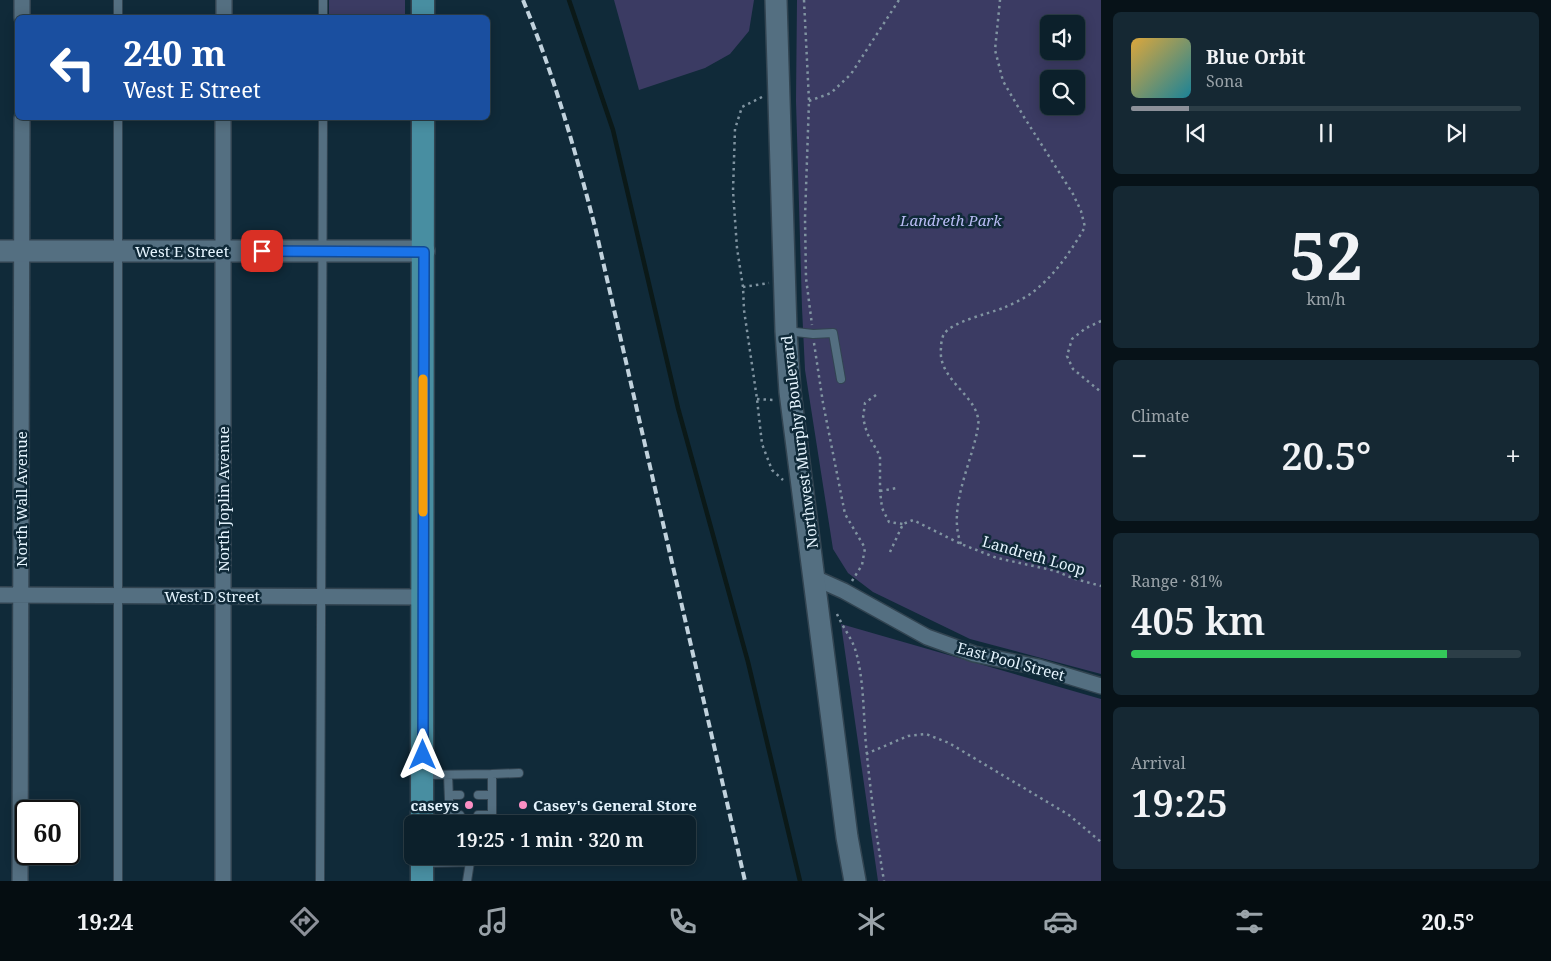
<!DOCTYPE html>
<html lang="en">
<head>
<meta charset="utf-8">
<style>
  :root { --surface:#0c202b; --page:#152833; --text:#f1f3f6; --muted:#9aa3a9; --line:#2c3e47; --accent:#8c9099 }
  body { margin:0; font-family:"Noto Serif",serif; background:var(--page); color:var(--text); height:100vh; display:flex; flex-direction:column; font-size:19px; white-space:nowrap }
  * { box-sizing:border-box; margin:0 }
  p { font-size:16px; color:var(--muted) }
  .icon { flex:none; width:28px; height:28px; fill:none; stroke:currentColor; stroke-width:2; stroke-linecap:round; stroke-linejoin:round }
  .map { position:relative; flex:1; overflow:hidden }
  .details { display:flex; flex-direction:column; gap:12px; padding:12px; background:#071218; width:450px }
  .details>* { flex:none }
  .top-card { position:absolute; left:15px; top:15px; width:475px; height:105px; border-radius:8px; box-shadow:0 2px 12px #0003,0 0 0 1px var(--line); background:#1a4fa0; color:#fff; overflow:hidden }
  .tools { position:absolute; left:1040px; top:15px; display:grid; gap:10px }
  .tools a { display:grid; place-items:center; width:45px; height:45px; border-radius:8px; background:var(--surface); box-shadow:0 2px 12px #0003,0 0 0 1px var(--line); font-size:25px }
  .speed { position:absolute; left:15px; top:800px; display:flex; gap:10px; font-size:25px; font-weight:700; text-align:center }
  .speed>* { display:grid; place-content:center; width:65px; height:65px; border-radius:50%; background:var(--surface); box-shadow:0 2px 12px #0003,0 0 0 1px var(--line); line-height:1 }
  .speed .limit { border:2px solid #111; border-radius:8px; background:#fff; color:#111 }
  .pin { position:absolute; display:grid; place-items:center; width:42px; height:42px; color:#fff; margin:-21px; border-radius:10px; box-shadow:0 2px 8px #0006 }
  .me { position:absolute; width:55px; margin:-28px; rotate:0deg; stroke-linejoin:round; filter:drop-shadow(0 0 4px #0008) }
  .turn { display:flex; align-items:center; gap:18px; height:105px; padding:0 25px; font-size:22px }
  .turn .icon { width:65px; height:65px; stroke-width:2.5 }
  .turn b { display:block; font-size:35px; line-height:42px }
  .big { font-size:38px; font-weight:600; line-height:1.1 }
  .details .card { flex:1; display:flex; flex-direction:column; justify-content:center; gap:8px; min-width:0; padding:0 18px; border-radius:8px; background:var(--page) }
  .details .dial { align-items:center; gap:0 }
  .dial b { font-size:65px; line-height:1 }
  .song { display:flex; align-items:center; gap:15px }
  .cover { width:60px; height:60px; border-radius:8px; background:linear-gradient(135deg,hsl(40 70% 55%),hsl(190 70% 35%)) }
  .played { height:5px; border-radius:2px; background:linear-gradient(90deg,var(--accent) 15%,var(--line) 15%) }
  .keys { display:flex; justify-content:space-around; direction:ltr }
  .heat { display:flex; justify-content:space-between; align-items:center; font-size:28px; direction:ltr }
  .charge { height:8px; border-radius:4px; background:linear-gradient(90deg,#34c759 81%,var(--line) 0) }
  .trip { position:absolute; left:404px; top:815px; width:292px; height:50px; border-radius:8px; background:var(--surface); box-shadow:0 2px 12px #0003,0 0 0 1px var(--line); font-weight:600; line-height:50px; text-align:center }
  .tab-bar { display:flex; height:80px; justify-content:space-around; align-items:center; background:#050d11; color:var(--muted) }
  .tab-bar .icon { width:35px; height:35px }
  .tab-bar .active { color:var(--accent) }
  .tab-bar b { font-size:22px; color:var(--text) }
  main { display:flex; flex:1; min-height:0 }
  .map>svg:first-child { display:block }
</style>
</head>
<body>
<main>
<div class="map">
<svg width="1101" height="881" viewBox="0 0 1101 881">
  <rect width="100%" height="100%" fill="#102a39"/>
  <path fill="#3b3b63" fill-rule="evenodd" d="M329,0H405V17H329Z
    M614,0H754L749,31L730,54L705,68L639,90Z
    M797,0H1101V674L970,639L873,592L848,573L833,549L805,370L802,308L796,101ZM1049,24H1076V51H1049ZM1049,79H1076V106H1049Z
    M841,624L1101,699V881H878Z"/>
  <g fill="none" stroke-linecap="round" stroke-linejoin="round">
    <path stroke="#0b1918" stroke-width="4.5" d="M569,0L613,130L678,408L748,662L800,881"/>
    <defs>
      <path id="lane" d="M118,18V0
        M323,18V0
        M787,331L813,334L833,333L841,379
        M492,774L519,773
        M424,775L492,774V824
        M448,775L450,824
        M449,795H460
        M478,795H492
        M450,815H460
        M478,815H492
        M424,863L470,862
        M118,881V118
        M320,881L323,118
        M467,881L470,862L486,856"/>
      <path id="street" d="M22,18V0
        M224,18V0
        M223,118V881
        M815,578L844,591L927,637L974,654L1038,667L1101,686
        M0,595L423,597
        M20,881L22,118"/>
      <path id="secondary" d="M776,0L786,331L790,392L847,837L855,881
        M0,251H424"/>
      <path id="primary" d="M423,0V18
        M422,824L423,118
        M422,881V856"/>
    </defs>
    <use href="#lane" stroke="#324451" stroke-width="10"/>
    <use href="#street" stroke="#324451" stroke-width="18"/>
    <use href="#secondary" stroke="#324451" stroke-width="24"/>
    <use href="#primary" stroke="#324451" stroke-width="25"/>
    <path stroke="#8094a1" stroke-width="2.5" stroke-dasharray="2.5 4" stroke-linecap="butt" d="M804,0L809,101L805,218L806,278L812,325
      M762,97L742,107L735,129L733,191L737,248L743,287L744,310L757,399L762,444L772,470L783,480
      M809,101L831,93L851,74L899,0
      M743,287L769,283
      M1101,321L1086,328L1072,339L1067,356L1073,369L1101,392
      M814,343L823,403L845,514L865,548L862,565L852,581
      M876,395L865,403L863,418L867,433L880,456V491L882,508L889,522L903,524
      M757,399L773,400
      M880,491L897,488
      M961,544C947,508 972,463 978,427C983,397 937,382 941,348C941,344 942,337 944,334C953,321 988,314 1003,308C1013,304 1025,298 1033,292C1055,275 1071,251 1085,227L1081,211L1073,194L1024,117L1003,81L995,50L1000,0
      M890,552L903,524L913,520L961,544L997,558L1056,571L1072,578L1101,586
      M837,614C843,628 852,638 856,652C865,685 863,721 867,755C871,797 877,839 884,881
      M866,754L908,736L926,734L949,743L1069,815L1101,842"/>
    <use href="#lane" stroke="#546f81" stroke-width="8"/>
    <use href="#street" stroke="#546f81" stroke-width="15"/>
    <use href="#secondary" stroke="#546f81" stroke-width="21"/>
    <use href="#primary" stroke="#488ea1" stroke-width="22"/>
    <path stroke="#c1d2dd" stroke-width="4" stroke-dasharray="8 4" stroke-linecap="butt" d="M523,0C554,75 576,153 596,231L745,881"/>
  </g>
  <g fill="none" stroke-linecap="round" stroke-linejoin="round">
    <defs>
      <path id="route" d="M262,251L424,252L423,755"/>
    </defs>
    <use href="#route" stroke="#114b97" stroke-width="12"/>
    <use href="#route" stroke="#1a73e8" stroke-width="9"/>
    <path stroke="#f59e0b" stroke-width="9" d="M423,512V379"/>
  </g>
  <g fill="#fb8fc4" stroke="#102a39" stroke-width="2">
    <circle cx="469" cy="805" r="5"/>
    <circle cx="523" cy="805" r="5"/>
  </g>
  <g text-anchor="middle" dominant-baseline="central" stroke-width="5" stroke-linejoin="round" paint-order="stroke">
    <g font-size="15" font-style="italic" fill="#b8bbf3" stroke="#102a39">
      <text x="951" y="220">Landreth Park</text>
    </g>
    <g font-size="15" fill="#e5f4fe" stroke="#102a39">
      <text x="182" y="251">West E Street</text>
      <text transform="translate(799 442) rotate(-97)">Northwest Murphy Boulevard</text>
      <text transform="translate(21 499) rotate(-90)">North Wall Avenue</text>
      <text transform="translate(223 499) rotate(-90)">North Joplin Avenue</text>
      <text transform="translate(1034 555) rotate(16)">Landreth Loop</text>
      <text x="212" y="596">West D Street</text>
      <text transform="translate(1011 661) rotate(15)">East Pool Street</text>
    </g>
    <g font-size="15" font-weight="bold" fill="#e5f4fe" stroke="#102a39" text-anchor="end">
      <text x="459" y="805">caseys</text>
      <text x="533" y="805" text-anchor="start">Casey's General Store</text>
    </g>
  </g>
</svg>
<div class="tools">
<a><svg class="icon" aria-label="sound" viewBox="0 0 24 24"><path d="M4 9h4l5-4v14l-5-4H4zM17 9q2 3 0 6"/></svg></a>
<a><svg class="icon" aria-label="search" viewBox="0 0 24 24"><circle cx="10" cy="10" r="6"/><path d="M15 15l6 6"/></svg></a>
</div>
<div class="speed"><div class="limit">60</div></div>
<div class="pin" style="left:262px;top:251px;background:#d93025"><svg class="icon" aria-label="arrive" viewBox="0 0 24 24"><path d="M6 21V4h12l-3 4 3 4H6"/></svg></div>
<svg class="me" style="left:423px;top:755px" viewBox="-20 -20 40 40"><path d="M0-17L14 15 0 8-14 15z" fill="#1a73e8" stroke="#fff" stroke-width="4"/></svg>
<div class="trip">19:25 · 1 min · 320 m</div>
<div class="top-card">
<div class="turn"><svg class="icon" aria-label="left" viewBox="0 0 24 24"><path d="M17 20v-9H6M10 6l-5 5 5 5"/></svg><div><b>240 m</b>West E Street</div></div>
</div>
</div>
<section class="details">
<div class="card">
<div class="song"><i class="cover"></i><div><b>Blue Orbit</b><p>Sona</p></div></div>
<div class="played"></div>
<div class="keys"><svg class="icon" aria-label="previous" viewBox="0 0 24 24"><path d="M18 5L8 12l10 7zM5 5v14"/></svg><svg class="icon" aria-label="pause" viewBox="0 0 24 24"><path d="M8 5v14M16 5v14"/></svg><svg class="icon" aria-label="next" viewBox="0 0 24 24"><path d="M6 5l10 7-10 7zM19 5v14"/></svg></div>
</div>
<div class="card dial"><b>52</b><p>km/h</p></div>
<div class="card"><p>Climate</p>
<div class="heat"><a>−</a><b class="big">20.5°</b><a>+</a></div>
</div>
<div class="card"><p>Range · 81%</p><b class="big">405 km</b><div class="charge"></div></div>
<div class="card"><p>Arrival</p><b class="big">19:25</b></div>
</section>
</main>
<nav class="tab-bar">
<b>19:24</b>
<svg class="icon active" aria-label="directions" viewBox="0 0 24 24"><path d="M12 3l9 9-9 9-9-9zM9 14v-3h6M13 9l2 2-2 2"/></svg>
<svg class="icon" aria-label="music" viewBox="0 0 24 24"><path d="M9 18V5l10-2v13"/><circle cx="6" cy="18" r="3"/><circle cx="16" cy="16" r="3"/></svg>
<svg class="icon" aria-label="phone" viewBox="0 0 24 24"><path d="M5 4h4l2 5-3 2q2 4 5 5l2-3 5 2v4C11 20 4 13 5 4z"/></svg>
<svg class="icon" aria-label="climate" viewBox="0 0 24 24"><path d="M12 3v18M4 7l16 10M4 17L20 7"/></svg>
<svg class="icon" aria-label="car" viewBox="0 0 24 24"><path d="M5 17H2v-5l4-1 3-4h7l3 4 3 1v5h-3M9 17h6M6 11h13"/><circle cx="7" cy="17" r="2"/><circle cx="17" cy="17" r="2"/></svg>
<svg class="icon" aria-label="filters" viewBox="0 0 24 24"><path d="M4 7h16M4 17h16"/><circle cx="9" cy="7" r="2"/><circle cx="15" cy="17" r="2"/></svg>
<b>20.5°</b>
</nav>
</body>
</html>
